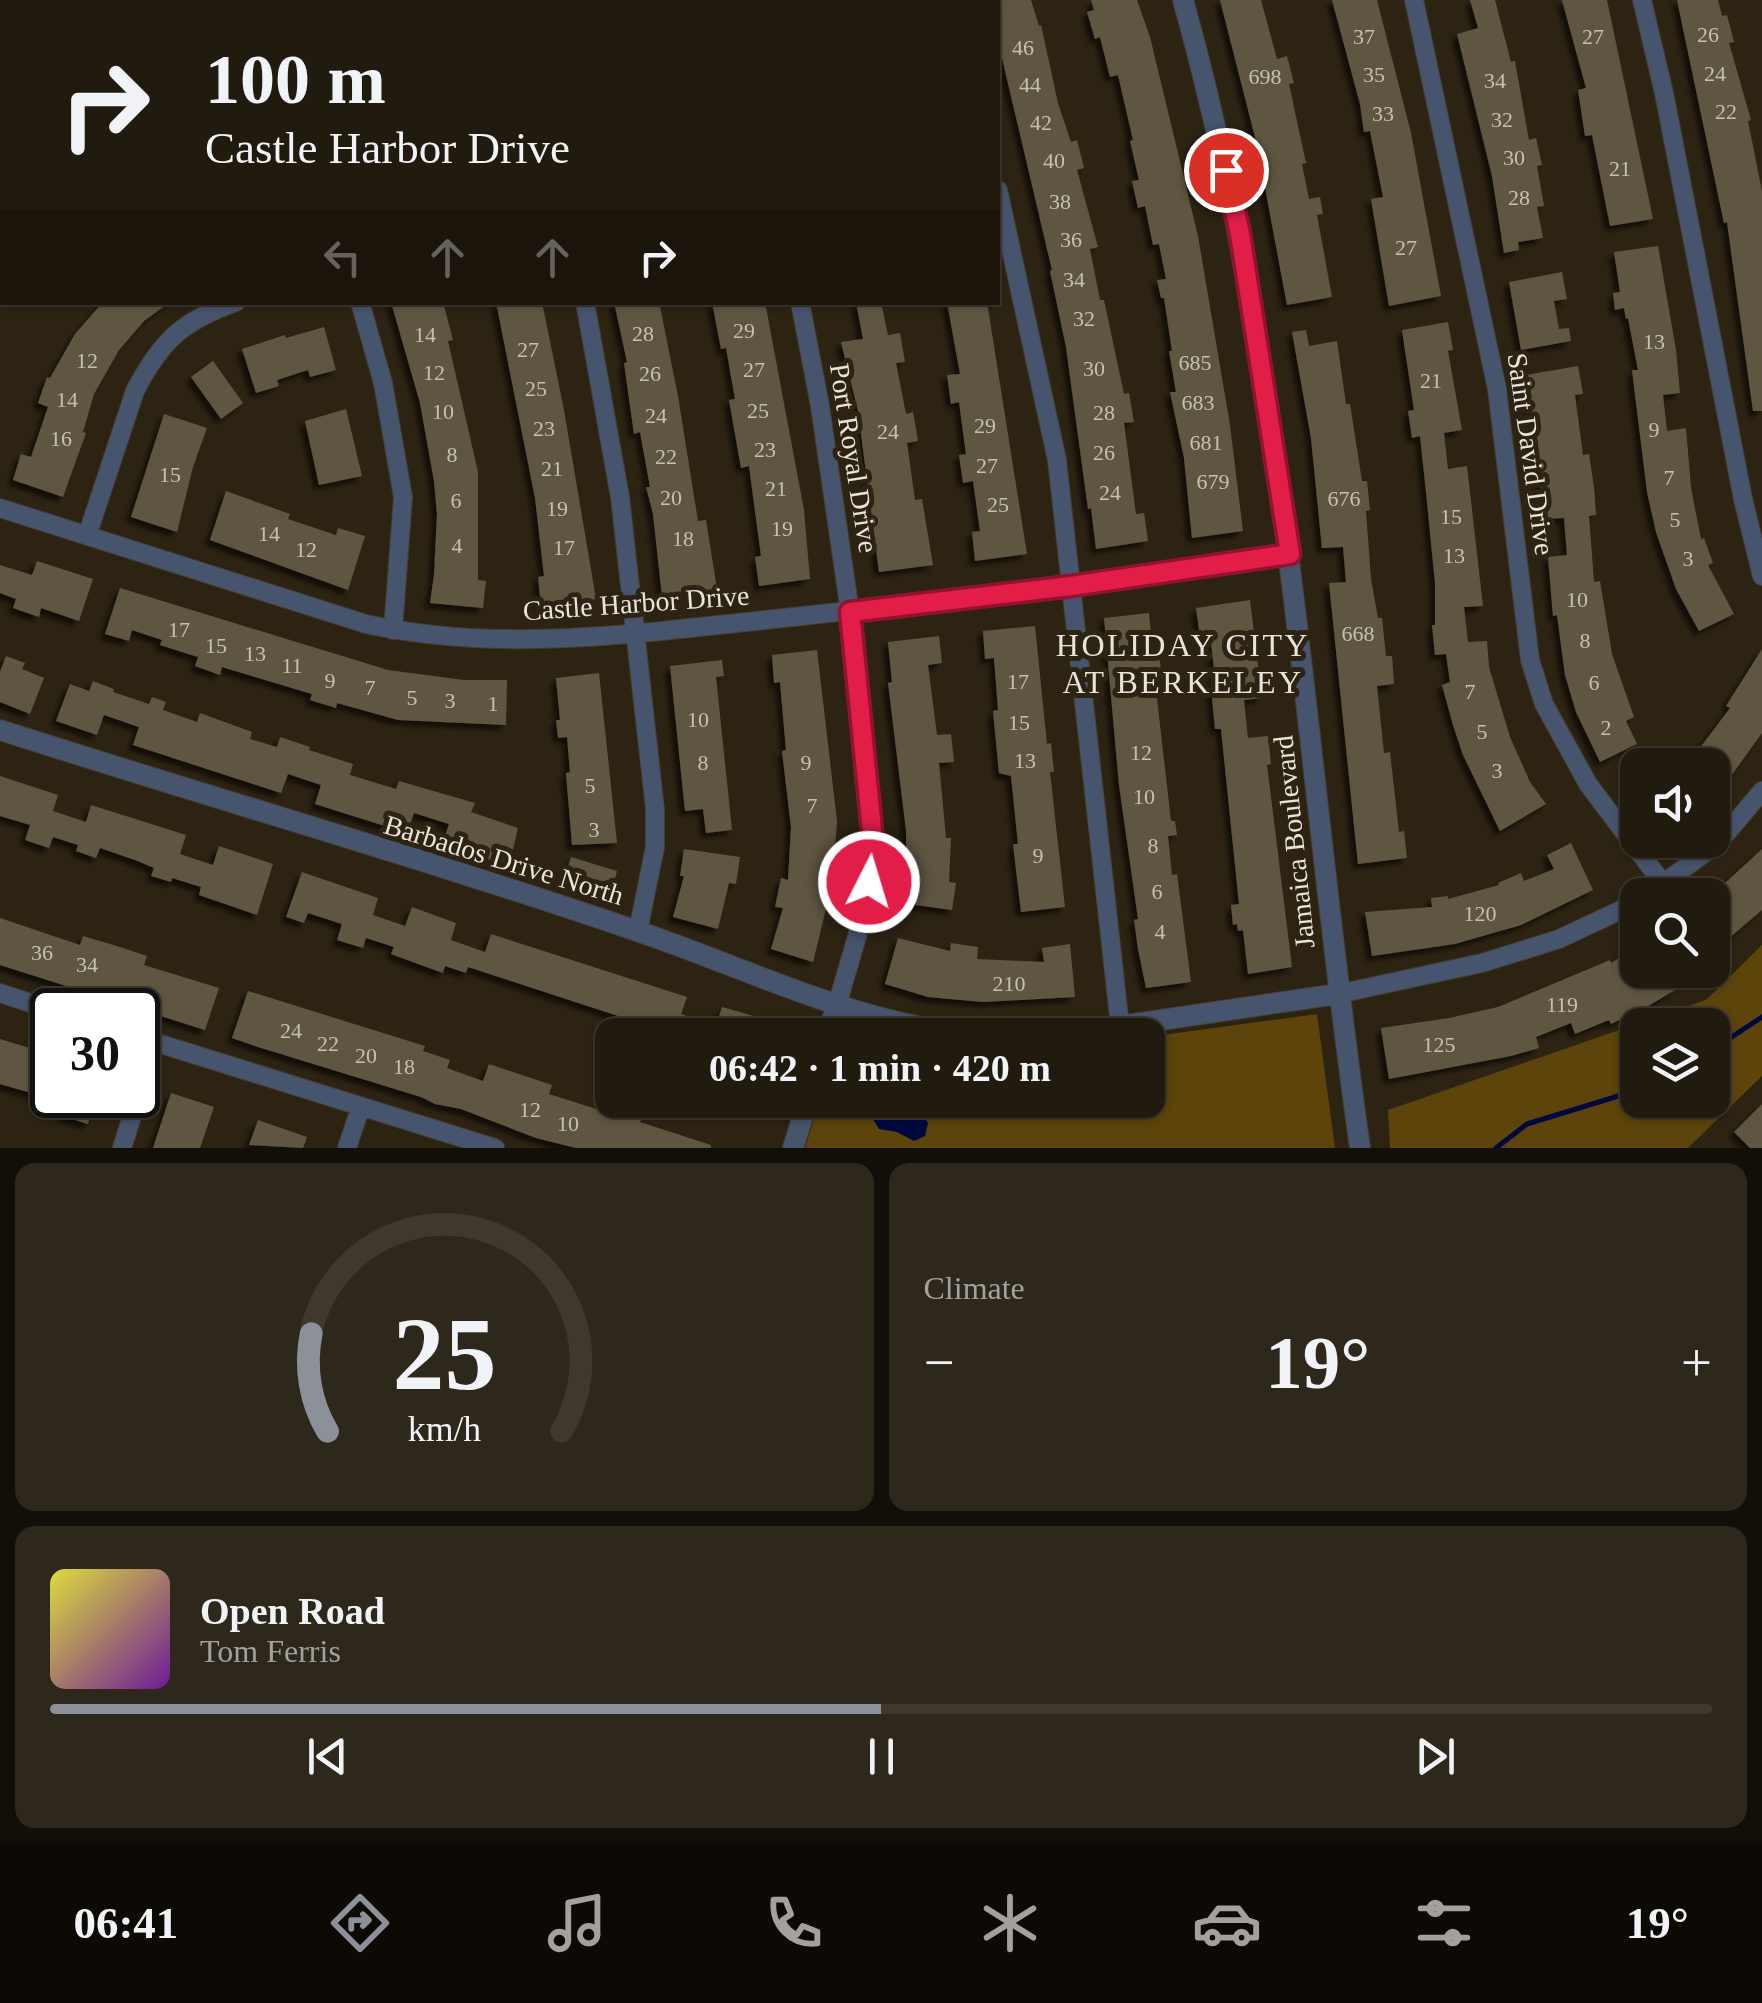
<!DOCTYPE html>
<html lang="en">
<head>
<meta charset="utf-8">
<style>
  :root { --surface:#211a0e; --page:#2d271c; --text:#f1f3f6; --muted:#a2a19e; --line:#3e382e; --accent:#8c9099 }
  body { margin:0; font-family:Georgia,serif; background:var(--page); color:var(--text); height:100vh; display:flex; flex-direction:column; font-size:38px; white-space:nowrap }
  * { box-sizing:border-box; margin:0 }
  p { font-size:32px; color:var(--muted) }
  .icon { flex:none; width:55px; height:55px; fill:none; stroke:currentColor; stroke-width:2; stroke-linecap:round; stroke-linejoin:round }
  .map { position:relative; height:1148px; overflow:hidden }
  .panel { display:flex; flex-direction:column; gap:15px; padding:15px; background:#120e08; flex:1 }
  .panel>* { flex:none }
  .top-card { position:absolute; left:0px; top:0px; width:1000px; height:305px; box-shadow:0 2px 8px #0004,0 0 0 2px var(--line); background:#211a0e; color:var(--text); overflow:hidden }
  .fabs { position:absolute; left:1620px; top:748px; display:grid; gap:20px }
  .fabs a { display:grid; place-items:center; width:110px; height:110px; border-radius:20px; background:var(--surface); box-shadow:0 2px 8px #0004,0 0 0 2px var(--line); font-size:50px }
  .speed { position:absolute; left:30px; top:988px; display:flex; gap:20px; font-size:50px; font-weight:700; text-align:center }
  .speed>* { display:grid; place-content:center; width:130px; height:130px; border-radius:50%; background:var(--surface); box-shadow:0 2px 8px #0004,0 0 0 2px var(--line); line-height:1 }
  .speed .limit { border:5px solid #111; border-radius:15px; background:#fff; color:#111 }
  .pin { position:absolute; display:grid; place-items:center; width:85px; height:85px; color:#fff; margin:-42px; border:5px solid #fff; border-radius:50%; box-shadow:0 2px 10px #0007 }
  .me { position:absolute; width:110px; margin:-55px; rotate:5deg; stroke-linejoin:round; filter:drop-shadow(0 0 8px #0008) }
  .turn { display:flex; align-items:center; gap:35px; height:210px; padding:0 40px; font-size:45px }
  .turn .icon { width:130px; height:130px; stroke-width:2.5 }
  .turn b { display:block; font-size:70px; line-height:85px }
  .lanes { display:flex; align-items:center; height:95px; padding:0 40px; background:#0003; justify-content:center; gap:50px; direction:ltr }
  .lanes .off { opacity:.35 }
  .big { font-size:75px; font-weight:800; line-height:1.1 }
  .panel .tile { flex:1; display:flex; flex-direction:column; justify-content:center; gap:15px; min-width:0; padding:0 35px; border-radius:20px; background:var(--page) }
  .panel .dial { align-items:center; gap:0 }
  .dial svg { height:260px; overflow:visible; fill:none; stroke:var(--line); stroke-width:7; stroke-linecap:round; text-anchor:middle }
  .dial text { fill:var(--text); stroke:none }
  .song { display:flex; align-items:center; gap:30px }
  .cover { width:120px; height:120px; border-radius:15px; background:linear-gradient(135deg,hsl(60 70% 55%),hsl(280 70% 35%)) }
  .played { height:10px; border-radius:5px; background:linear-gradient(90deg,var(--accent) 50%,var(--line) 50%) }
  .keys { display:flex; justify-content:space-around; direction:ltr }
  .heat { display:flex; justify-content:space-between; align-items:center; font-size:55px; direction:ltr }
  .panel .tiles { flex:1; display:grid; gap:15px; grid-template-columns:1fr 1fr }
  .tile:last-child { grid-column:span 2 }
  .trip { position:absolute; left:595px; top:1018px; width:570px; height:100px; border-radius:20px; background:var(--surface); box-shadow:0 2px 8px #0004,0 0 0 2px var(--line); font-weight:800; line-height:100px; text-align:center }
  .tabs { display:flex; height:160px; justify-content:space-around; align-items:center; background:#0d0a06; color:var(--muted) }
  .tabs .icon { width:70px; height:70px }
  .tabs .current { color:var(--accent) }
  .tabs b { font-size:45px; color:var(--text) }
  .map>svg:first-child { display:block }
</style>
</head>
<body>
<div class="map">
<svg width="1762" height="1148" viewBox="0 0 1762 1148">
  <defs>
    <filter id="shadow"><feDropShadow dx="-5" dy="5" stdDeviation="2.5" flood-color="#0009"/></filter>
  </defs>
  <rect width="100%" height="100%" fill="#2c2313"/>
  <path fill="#5c440b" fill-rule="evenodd" d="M1762,945V1076L1688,1148H1390L1388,1110L1706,1000ZM1712,1025V1100H1638V1025Z
    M1317,1014L1335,1148H805L820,1100H1148V1037Z"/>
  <path fill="#00093d" d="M882,1100C904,1100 916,1104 928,1123L925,1136L914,1141L897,1132L879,1129L871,1116Z"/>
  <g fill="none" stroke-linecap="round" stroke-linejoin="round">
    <path stroke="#00093d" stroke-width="5" d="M1712,1050L1762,1017
      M1496,1148L1527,1124L1638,1090"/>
  </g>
  <path fill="#5f5643" filter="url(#shadow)" d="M998,0H1031L1039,26L1041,25L1058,103L1071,142L1077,140L1084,168L1077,170L1098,247L1090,249L1100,300H1104L1124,394L1129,393L1134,422L1124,423L1136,514L1144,513L1148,541L1096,549L1091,508L1088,509L1066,347L1050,271L1052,270L998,41Z
    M1091,0H1137L1150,37L1198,236L1230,425L1243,531L1192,538L1184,458L1170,392H1176L1169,351H1172L1164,298H1161L1157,280L1166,279L1159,244L1153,245L1145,206L1138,208L1132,181L1139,180L1130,141L1133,140L1118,75L1110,77L1100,37L1095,39L1087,12L1094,10Z
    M1220,0H1261L1277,59L1287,56L1294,83L1289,84L1306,163L1302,164L1309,199L1320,197L1323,214L1317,215L1332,297L1287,305L1257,145Z
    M1332,0H1377L1411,133L1441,296L1389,306L1371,199L1383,197L1370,131L1364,132L1360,104Z
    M1470,0H1495L1511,62L1515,61L1529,140L1536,138L1542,165L1537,166L1544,206L1537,207L1543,238L1518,242L1519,250L1504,253L1492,176L1457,34L1478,28Z
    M1562,0H1607L1653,219L1610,226L1592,135L1585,136L1578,90L1586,88Z
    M1677,0H1718L1722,16L1727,15L1734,42L1729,43L1751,120L1748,121L1762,191V411H1753L1727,222L1724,223Z
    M1658,246L1676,350L1680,393L1663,395L1667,431L1686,428L1691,488L1701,539L1704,538L1713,563L1708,565L1734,614L1699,631L1676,589L1656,532L1647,492L1632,370H1638L1628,318L1626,319L1624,308L1615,310L1613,293L1620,292L1614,252Z
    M1562,272L1567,299L1554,301L1559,329L1569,328L1571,341L1521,350L1509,282Z
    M103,302H170L144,321L119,350L94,394L83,432L86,433L63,497L13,480L21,454L31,457L48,407L38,403L47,377L50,378L75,334Z
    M391,302H443L453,340L448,341L478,472V580L486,581L483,608L430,603L434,575L437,514L434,481L420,403Z
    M496,302H542L564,410L596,599L541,606L538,577L544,576L535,498Z
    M614,302H659L678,396L698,521L706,520L717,589L662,597L653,514L646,487H650L640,432L634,434L624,363L627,362Z
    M712,302H765L804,510L810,579L759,586L755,557L761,556L749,466L741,468L729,400L735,399L726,348L721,349Z
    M856,302H881L888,335L900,333L905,362L896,363L906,414L913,412L918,441L907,443L915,500L922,499L933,565L879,572L858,411L841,342L863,339Z
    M947,302H987L1027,554L975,561L972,532L980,531L973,481L963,483L959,455L966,454L959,402L951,404L947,375L960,374Z
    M1448,322L1453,350L1448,351L1462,430L1444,433L1448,469L1467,466L1483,606L1464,607L1468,642L1487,641L1489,667L1510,737L1530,782L1546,804L1500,831L1463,755L1453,725L1442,685L1450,682L1446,654L1435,655L1432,625H1435V583L1426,492L1420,436L1412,438L1408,411L1414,410L1402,330Z
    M324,327L336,370L310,377L308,370L277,380L279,386L256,393L242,349L285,335L286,338Z
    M1306,330L1309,346L1337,341L1346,404H1350L1362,481H1367L1370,510L1366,511L1371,579L1378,618H1382L1386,656H1392L1394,684L1377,686L1384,753L1390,752L1399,832L1404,831L1407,858L1358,864L1329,583L1346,582L1343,547L1322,548L1311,438L1292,332Z
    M213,361L243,403L221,419L191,377Z
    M1578,366L1583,394L1575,395L1583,455L1589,454L1594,487L1596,515L1589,516L1594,582L1600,581L1612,654L1634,717L1626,721L1637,744L1600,762L1576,712L1565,675L1557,615L1553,616L1548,557L1567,555L1564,518L1544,519L1526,375Z
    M346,409L362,476L319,485L305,421Z
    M164,414L207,428L193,467L177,532L131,517Z
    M226,491L290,514L288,519L336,535L338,528L365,536L348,590L210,540Z
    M37,561L93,579L79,621L41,608L39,617L13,608L16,599L0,593V565L32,575Z
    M120,588L388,670L464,680H507L506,725L398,720L337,703L336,708L310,700L312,694L222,667L220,675L195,666L198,657L160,645L162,640L132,630L129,641L105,634Z
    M1250,600L1262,698L1244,700L1248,738L1268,736L1271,764L1267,765L1292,967L1248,974L1243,930L1238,931L1237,924L1233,925L1231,905L1239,904L1221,729H1215L1211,687L1216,686L1210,635L1200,637L1196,608Z
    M1149,613L1153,653L1159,652L1162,680L1155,681L1171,821H1175L1177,835L1168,836L1172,875L1177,874L1191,982L1146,988L1138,949L1134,920L1138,919L1119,785L1104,618Z
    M1035,626L1047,744L1051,743L1054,772H1050L1065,907L1021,912L1013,844H1018L1011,776L999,773L993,711L998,710L994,658L985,659L983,631Z
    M939,636L942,663L928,665L937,735L951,734L954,762L939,763L946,838H951L949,882L956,883L952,910L901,903L906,864V830L888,683L892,682L888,642Z
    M1762,649V733L1728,780L1712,793V765H1687L1730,708L1726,706Z
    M817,650L837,821L833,880L813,962L771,949L783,908L775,907L781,878L788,880L791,827L782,751L786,750L780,682L774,683L772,655Z
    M6,656L25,663L22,669L44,678L30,714L0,702V672Z
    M722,660L724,676L716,677L732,830L706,833L703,809L685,811L670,666Z
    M599,673L617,843L572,845L566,773L570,772L567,737L558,738L556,720H560L556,678Z
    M93,681L114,689L113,692L149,704L152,697L166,702L163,710L197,722L200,713L252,732L250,739L277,747L280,737L310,747L309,750L353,764L350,775L396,789L399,781L475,803L471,812L518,828L509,867L442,844L449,824L414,813L407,833L315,804L321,785L288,774L281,793L133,745L139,727L104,715L97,735L56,721L70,684L89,691Z
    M0,776L58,795L53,811L86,822L91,805L186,835L180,854L213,865L219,846L273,864L257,915L199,895L201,887L172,878L171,882L151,876L154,868L135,860L100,848L96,858L76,851L78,845L53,837L49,848L25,840L30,825L0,816Z
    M1571,843L1593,890L1521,925L1455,944L1372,956L1365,912L1432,907L1431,898L1448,896V899L1499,885L1498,883L1521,873L1524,881L1554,869L1547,855Z
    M684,849L740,857L736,884L729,883L718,929L673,917L684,876H680Z
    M1762,849V910L1728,939L1712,921V895Z
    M571,857L617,871L610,897L563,883Z
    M302,872L378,898L373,915L405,926L412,907L456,923L451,940L485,952L491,934L687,997L681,1014L716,1026L722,1007L768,1020L763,1035H656L658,1029L468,967L466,973L445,966L443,973L391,954L394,947L366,938L363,948L337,940L342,924L308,913L304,923L286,917Z
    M0,918L80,945L83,936L120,947L147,956L144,965L219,988L205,1030L0,965Z
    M898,938L950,951L951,943L978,947L977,959L1044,962L1042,948L1070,944L1075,997L983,1002L928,997L885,984Z
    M1638,947V970H1663L1675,990L1650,1005L1611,1024L1609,1020L1575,1034L1571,1023L1536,1037L1539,1048L1511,1056L1389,1079L1381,1028L1449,1018L1498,1007L1610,960L1611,963Z
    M248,991L425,1046L423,1051L450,1060L447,1068L483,1081L489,1064L552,1085L549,1094L612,1114L614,1107L642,1117L640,1122L711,1145V1148H576L536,1138L461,1109L435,1104L421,1097L258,1047L232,1038Z
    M0,1039L52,1055V1099L0,1084Z
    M171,1093L214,1107L200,1148H153Z
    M68,1095H96L88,1124L62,1116Z
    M1762,1104V1148H1750L1734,1132Z
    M258,1120L307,1137L303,1148L249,1145Z"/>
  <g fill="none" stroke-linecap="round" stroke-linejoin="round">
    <defs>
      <path id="minor" d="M272,0L273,2
        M492,0L493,2
        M718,0L719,2
        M943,0L944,2
        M1414,0L1497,389L1530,660L1544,704L1588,784L1664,885
        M1642,0L1664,93L1743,499L1762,576
        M545,2L554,0
        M0,126H2
        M998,190L1057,460L1120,1026
        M360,302L383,383L403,497L393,630
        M585,302L620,497L655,809V847L638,931
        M800,302L820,406L850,612L874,850L863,916L837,1005
        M0,508L366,624C498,653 632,634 765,620C941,602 1116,580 1290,554
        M87,536L135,391C161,341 182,321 236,302
        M1648,895L1718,843L1762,791
        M0,993L52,1010
        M1338,994L1482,963L1559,939L1638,902
        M138,1037L495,1148
        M122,1148L155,1043
        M347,1148L361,1106"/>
      <path id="tertiary" d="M1183,0C1288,375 1305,764 1360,1148
        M0,730C212,798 426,859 637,931C753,970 868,1031 992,1035
        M827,1035L837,1005
        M1026,1035L1120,1026L1338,994
        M793,1148L808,1100"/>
    </defs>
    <use href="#minor" stroke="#463e2f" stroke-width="20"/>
    <use href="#tertiary" stroke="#463e2f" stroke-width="22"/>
    <use href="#minor" stroke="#46546d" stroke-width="18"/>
    <use href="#tertiary" stroke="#46546d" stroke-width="20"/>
  </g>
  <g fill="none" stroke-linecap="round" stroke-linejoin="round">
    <defs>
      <path id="route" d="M869,882L874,850L850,612L1071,586L1290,554L1240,234L1226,170"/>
    </defs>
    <use href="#route" stroke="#92132f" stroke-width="25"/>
    <use href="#route" stroke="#e11d48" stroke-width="18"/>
  </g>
  <g text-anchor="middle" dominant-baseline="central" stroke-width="10" stroke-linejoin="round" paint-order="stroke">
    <g font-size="22" fill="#c6c0b4">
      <text x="1708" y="34">26</text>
      <text x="1364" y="36">37</text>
      <text x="1593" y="36">27</text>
      <text x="1023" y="47">46</text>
      <text x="1715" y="73">24</text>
      <text x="1374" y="74">35</text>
      <text x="1265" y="76">698</text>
      <text x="1495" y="80">34</text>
      <text x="1030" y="84">44</text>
      <text x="1726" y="111">22</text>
      <text x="1383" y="113">33</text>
      <text x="1502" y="119">32</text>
      <text x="1041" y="122">42</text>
      <text x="1514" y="157">30</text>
      <text x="1054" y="160">40</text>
      <text x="1620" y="168">21</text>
      <text x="1519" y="197">28</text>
      <text x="1060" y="201">38</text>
      <text x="1071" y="239">36</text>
      <text x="1406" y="247">27</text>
      <text x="1074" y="279">34</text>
      <text x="1084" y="318">32</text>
      <text x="744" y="330">29</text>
      <text x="643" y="333">28</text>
      <text x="425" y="334">14</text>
      <text x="1654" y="341">13</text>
      <text x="528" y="349">27</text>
      <text x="87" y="360">12</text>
      <text x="1195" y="362">685</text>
      <text x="1094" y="368">30</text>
      <text x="754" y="369">27</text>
      <text x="434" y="372">12</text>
      <text x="650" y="373">26</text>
      <text x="1431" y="380">21</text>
      <text x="536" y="388">25</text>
      <text x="67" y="399">14</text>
      <text x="1198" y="402">683</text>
      <text x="758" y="410">25</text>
      <text x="443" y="411">10</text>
      <text x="1104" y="412">28</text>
      <text x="656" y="415">24</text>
      <text x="985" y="425">29</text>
      <text x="544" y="428">23</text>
      <text x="1654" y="429">9</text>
      <text x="888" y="431">24</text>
      <text x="61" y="438">16</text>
      <text x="1206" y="442">681</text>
      <text x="765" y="449">23</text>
      <text x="1104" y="452">26</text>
      <text x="452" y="454">8</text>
      <text x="666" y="456">22</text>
      <text x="987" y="465">27</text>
      <text x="552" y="468">21</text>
      <text x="170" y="474">15</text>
      <text x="1669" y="477">7</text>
      <text x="1213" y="481">679</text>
      <text x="776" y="488">21</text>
      <text x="1110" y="492">24</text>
      <text x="671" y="497">20</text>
      <text x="1344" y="498">676</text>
      <text x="456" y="500">6</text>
      <text x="998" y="504">25</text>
      <text x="557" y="508">19</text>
      <text x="1451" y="516">15</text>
      <text x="1675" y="519">5</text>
      <text x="782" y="528">19</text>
      <text x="269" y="533">14</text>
      <text x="683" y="538">18</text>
      <text x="457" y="545">4</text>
      <text x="564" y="547">17</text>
      <text x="306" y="549">12</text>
      <text x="1454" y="555">13</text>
      <text x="1688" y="558">3</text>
      <text x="1577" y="599">10</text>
      <text x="179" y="629">17</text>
      <text x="1358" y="633">668</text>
      <text x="1585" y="640">8</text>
      <text x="216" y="645">15</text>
      <text x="255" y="653">13</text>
      <text x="292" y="665">11</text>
      <text x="330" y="680">9</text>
      <text x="1018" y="681">17</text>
      <text x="1594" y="682">6</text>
      <text x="370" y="687">7</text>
      <text x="1470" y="691">7</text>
      <text x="412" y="697">5</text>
      <text x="450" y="700">3</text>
      <text x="493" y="703">1</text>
      <text x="698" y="719">10</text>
      <text x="1019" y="722">15</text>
      <text x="1606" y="727">2</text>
      <text x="1482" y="731">5</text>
      <text x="1141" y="752">12</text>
      <text x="1025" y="760">13</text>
      <text x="703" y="762">8</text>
      <text x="806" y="762">9</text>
      <text x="1497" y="770">3</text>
      <text x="590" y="785">5</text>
      <text x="1144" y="796">10</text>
      <text x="812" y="805">7</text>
      <text x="594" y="829">3</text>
      <text x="1153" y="845">8</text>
      <text x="1038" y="855">9</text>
      <text x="1157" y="891">6</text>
      <text x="1480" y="913">120</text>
      <text x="1160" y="931">4</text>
      <text x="42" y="952">36</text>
      <text x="87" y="964">34</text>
      <text x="1009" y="983">210</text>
      <text x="1562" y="1004">119</text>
      <text x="291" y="1030">24</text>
      <text x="328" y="1043">22</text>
      <text x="1439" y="1044">125</text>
      <text x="366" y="1055">20</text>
      <text x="404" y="1066">18</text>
      <text x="530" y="1109">12</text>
      <text x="568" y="1123">10</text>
    </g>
    <g font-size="28" fill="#e9e3d9" stroke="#2c2313">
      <text transform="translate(1531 454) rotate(82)">Saint David Drive</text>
      <text transform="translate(854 458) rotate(81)">Port Royal Drive</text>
      <text transform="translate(636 603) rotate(-4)">Castle Harbor Drive</text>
      <text transform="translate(1294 842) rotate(-96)">Jamaica Boulevard</text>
      <text transform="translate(504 860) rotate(17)">Barbados Drive North</text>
    </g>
    <g font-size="32" letter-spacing="2.5" fill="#e9e3d9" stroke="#2c2313">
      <text x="1183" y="645">HOLIDAY CITY<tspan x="1183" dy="37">AT BERKELEY</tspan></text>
    </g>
  </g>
</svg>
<div class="fabs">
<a><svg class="icon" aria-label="sound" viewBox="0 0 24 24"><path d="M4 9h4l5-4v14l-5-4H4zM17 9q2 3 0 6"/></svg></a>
<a><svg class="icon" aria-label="search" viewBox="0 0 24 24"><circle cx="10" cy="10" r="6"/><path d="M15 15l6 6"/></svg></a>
<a><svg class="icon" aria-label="layers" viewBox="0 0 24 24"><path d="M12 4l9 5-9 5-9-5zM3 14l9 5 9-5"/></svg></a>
</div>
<div class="speed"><div class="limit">30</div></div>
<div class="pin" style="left:1226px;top:170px;background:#d93025"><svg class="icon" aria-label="arrive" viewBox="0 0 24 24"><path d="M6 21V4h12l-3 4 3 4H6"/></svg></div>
<svg class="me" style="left:869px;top:882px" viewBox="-20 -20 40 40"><circle r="17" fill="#e11d48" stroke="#fff" stroke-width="3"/><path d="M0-11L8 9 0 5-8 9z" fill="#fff"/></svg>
<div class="trip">06:42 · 1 min · 420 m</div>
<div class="top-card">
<div class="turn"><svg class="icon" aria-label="right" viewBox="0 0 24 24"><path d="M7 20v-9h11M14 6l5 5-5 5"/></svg><div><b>100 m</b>Castle Harbor Drive</div></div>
<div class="lanes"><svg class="icon off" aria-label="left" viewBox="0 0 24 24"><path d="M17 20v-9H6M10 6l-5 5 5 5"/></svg><svg class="icon off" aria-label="ahead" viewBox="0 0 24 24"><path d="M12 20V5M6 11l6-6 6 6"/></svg><svg class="icon off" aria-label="ahead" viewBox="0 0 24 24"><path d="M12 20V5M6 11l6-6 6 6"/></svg><svg class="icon" aria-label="right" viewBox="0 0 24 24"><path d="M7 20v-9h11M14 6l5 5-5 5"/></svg></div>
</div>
</div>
<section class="panel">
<div class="tiles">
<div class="tile dial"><svg viewBox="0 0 100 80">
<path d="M14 69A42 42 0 1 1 86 69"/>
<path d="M14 69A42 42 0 0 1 9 39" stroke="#8c9099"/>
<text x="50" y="56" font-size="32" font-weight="700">25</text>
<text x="50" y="72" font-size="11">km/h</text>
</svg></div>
<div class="tile"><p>Climate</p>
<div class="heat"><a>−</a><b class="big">19°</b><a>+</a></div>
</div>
<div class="tile">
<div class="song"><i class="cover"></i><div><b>Open Road</b><p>Tom Ferris</p></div></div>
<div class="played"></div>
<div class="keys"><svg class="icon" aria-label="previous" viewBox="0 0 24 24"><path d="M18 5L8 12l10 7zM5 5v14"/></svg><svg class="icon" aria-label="pause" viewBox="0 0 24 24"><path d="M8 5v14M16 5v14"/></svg><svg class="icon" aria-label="next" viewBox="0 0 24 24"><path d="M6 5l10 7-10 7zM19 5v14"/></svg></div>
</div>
</div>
</section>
<nav class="tabs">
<b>06:41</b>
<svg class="icon current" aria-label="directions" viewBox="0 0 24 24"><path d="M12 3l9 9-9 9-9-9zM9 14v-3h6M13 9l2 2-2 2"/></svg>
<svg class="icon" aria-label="music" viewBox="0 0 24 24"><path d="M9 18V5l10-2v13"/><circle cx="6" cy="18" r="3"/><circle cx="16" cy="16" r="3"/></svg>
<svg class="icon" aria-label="phone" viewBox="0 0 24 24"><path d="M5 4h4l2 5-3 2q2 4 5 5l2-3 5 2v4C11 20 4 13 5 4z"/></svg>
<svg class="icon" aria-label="climate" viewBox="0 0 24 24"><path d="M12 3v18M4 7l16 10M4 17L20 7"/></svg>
<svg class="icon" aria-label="car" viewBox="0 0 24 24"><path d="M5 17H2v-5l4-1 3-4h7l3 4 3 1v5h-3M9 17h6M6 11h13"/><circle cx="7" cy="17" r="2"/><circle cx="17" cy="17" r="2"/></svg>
<svg class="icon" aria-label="filters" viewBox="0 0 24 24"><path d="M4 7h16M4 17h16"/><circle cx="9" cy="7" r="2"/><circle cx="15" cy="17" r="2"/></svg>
<b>19°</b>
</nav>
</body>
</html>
